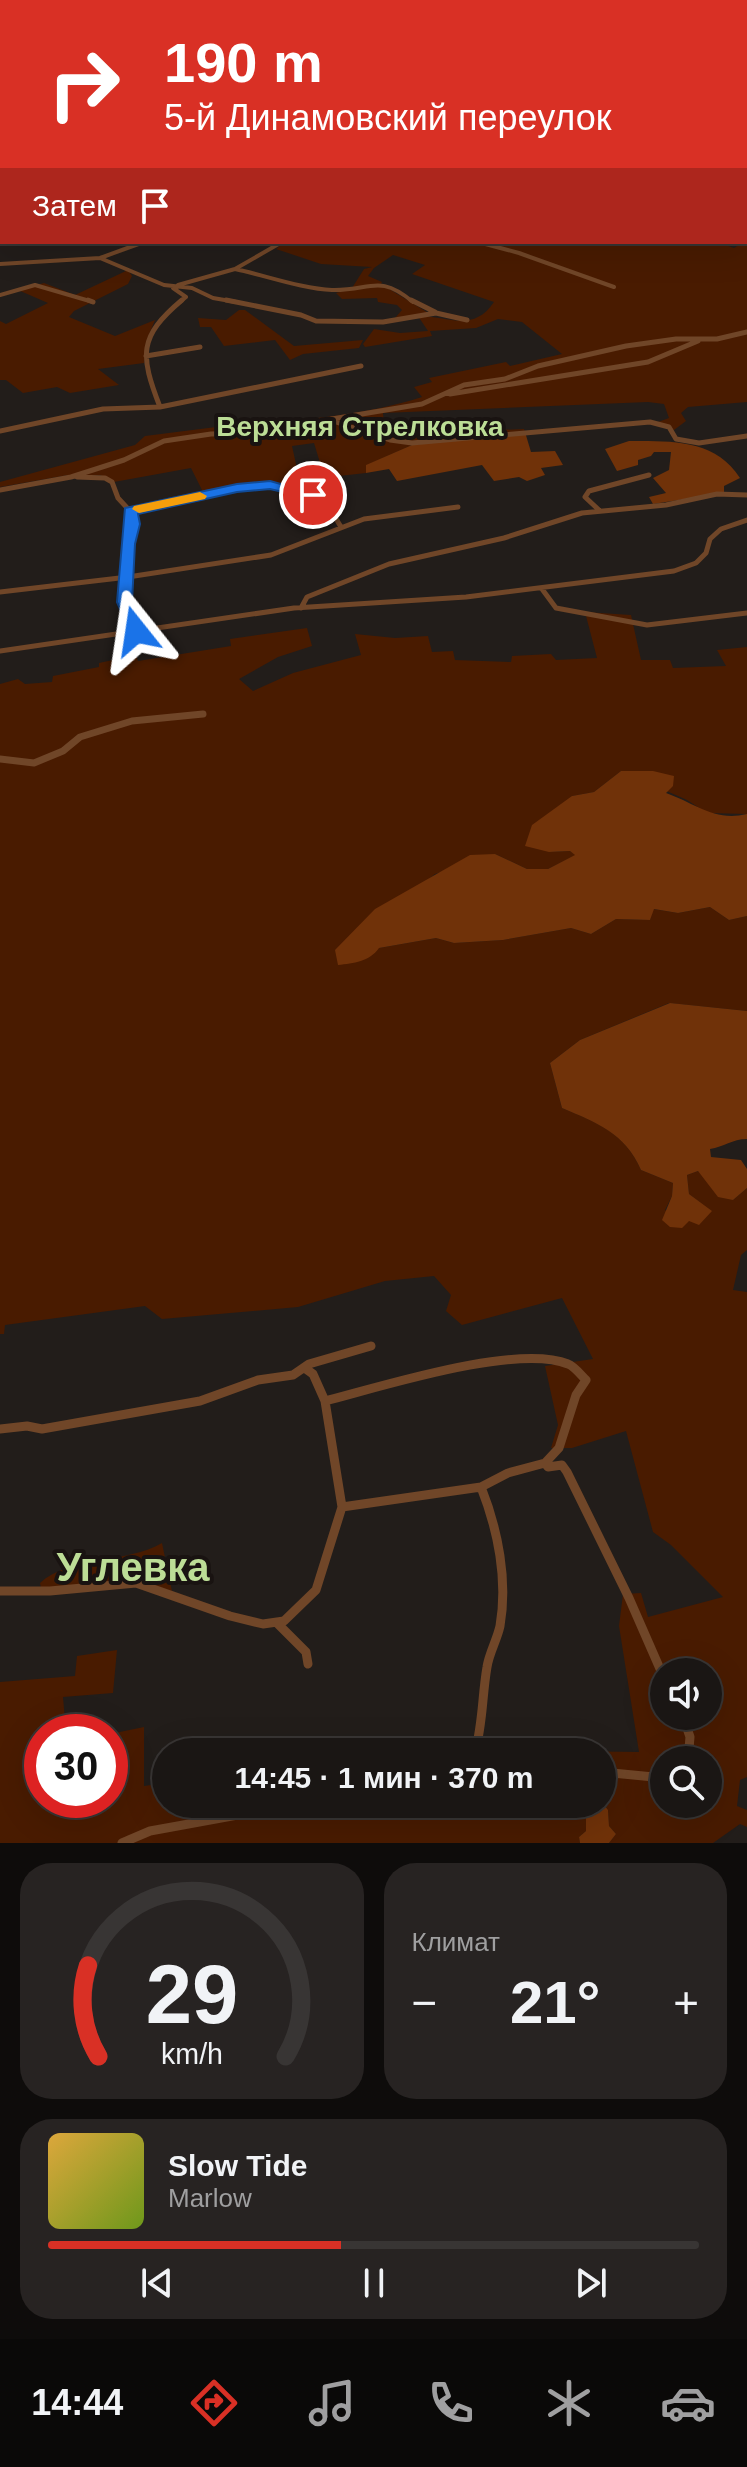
<!DOCTYPE html>
<html lang="ru">
<head>
<meta charset="utf-8">
<style>
  :root { --surface:#1a1614; --page:#272322; --text:#f1f3f6; --muted:#9f9fa0; --line:#383534; --accent:#d93025 }
  body { margin:0; font-family:Helvetica,sans-serif; background:var(--page); color:var(--text); height:100vh; display:flex; flex-direction:column; font-size:30px; white-space:nowrap }
  * { box-sizing:border-box; margin:0 }
  p { font-size:26px; color:var(--muted) }
  .icon { flex:none; width:44px; height:44px; fill:none; stroke:currentColor; stroke-width:2; stroke-linecap:round; stroke-linejoin:round }
  .map { position:relative; height:1843px; overflow:hidden }
  .details { display:flex; flex-direction:column; gap:20px; padding:20px; background:#0e0c0b; flex:1 }
  .details>* { flex:none }
  .guide { position:absolute; left:0px; top:0px; width:748px; height:244px; box-shadow:0 8px 32px #0002,0 0 0 2px var(--line); background:#d93025; color:#fff; overflow:hidden }
  .fabs { position:absolute; left:650px; top:1658px; display:grid; gap:16px }
  .fabs a { display:grid; place-items:center; width:72px; height:72px; border-radius:50%; background:var(--surface); box-shadow:0 8px 32px #0002,0 0 0 2px var(--line); font-size:40px }
  .speed { position:absolute; left:24px; top:1714px; display:flex; gap:16px; font-size:40px; font-weight:700; text-align:center }
  .speed>* { display:grid; place-content:center; width:104px; height:104px; border-radius:50%; background:var(--surface); box-shadow:0 8px 32px #0002,0 0 0 2px var(--line); line-height:1 }
  .speed .limit { border:12px solid #d22; background:#fff; color:#111 }
  .pin { position:absolute; display:grid; place-items:center; width:68px; height:68px; color:#fff; margin:-34px; border:4px solid #fff; border-radius:50%; box-shadow:0 2px 8px #0007 }
  .me { position:absolute; width:88px; margin:-44px; rotate:345deg; stroke-linejoin:round; filter:drop-shadow(0 0 6px #0008) }
  .turn { display:flex; align-items:center; gap:28px; height:168px; padding:0 32px; font-size:36px }
  .turn .icon { width:104px; height:104px; stroke-width:2.5 }
  .turn b { display:block; font-size:56px; line-height:68px }
  .then { display:flex; align-items:center; height:76px; padding:0 32px; background:#0003; gap:16px; font-size:30px }
  .big { font-size:60px; font-weight:700; line-height:1.1 }
  .details .widget { flex:1; display:flex; flex-direction:column; justify-content:center; gap:12px; min-width:0; padding:0 28px; border-radius:32px; background:var(--page) }
  .details .dial { align-items:center; gap:0 }
  .dial svg { height:208px; overflow:visible; fill:none; stroke:var(--line); stroke-width:7; stroke-linecap:round; text-anchor:middle }
  .dial text { fill:var(--text); stroke:none }
  .song { display:flex; align-items:center; gap:24px }
  .cover { width:96px; height:96px; border-radius:12px; background:linear-gradient(135deg,hsl(40 70% 55%),hsl(80 70% 35%)) }
  .played { height:8px; border-radius:4px; background:linear-gradient(90deg,var(--accent) 45%,var(--line) 45%) }
  .keys { display:flex; justify-content:space-around; direction:ltr }
  .heat { display:flex; justify-content:space-between; align-items:center; font-size:44px; direction:ltr }
  .details .tiles { flex:1; display:grid; gap:20px; grid-template-columns:1fr 1fr }
  .widget:last-child { grid-column:span 2 }
  .trip { position:absolute; left:152px; top:1738px; width:464px; height:80px; border-radius:40px; background:var(--surface); box-shadow:0 8px 32px #0002,0 0 0 2px var(--line); font-weight:700; line-height:80px; text-align:center }
  .dock { display:flex; height:128px; justify-content:space-around; align-items:center; background:#0a0908; color:var(--muted) }
  .dock .icon { width:56px; height:56px }
  .dock .current { color:var(--accent) }
  .dock b { font-size:36px; color:var(--text) }
  .map>svg:first-child { display:block }
</style>
</head>
<body>
<div class="map">
<svg width="747" height="1843" viewBox="0 0 747 1843">
  <rect width="100%" height="100%" fill="#221d1a"/>
  <path fill="#491b00" fill-rule="evenodd" d="M747,240V402L688,407L681,413L686,421L674,430L658,422L669,418L664,404L648,402L383,413L385,435L524,429L525,432L412,445L367,465L366,473L330,477L321,466L314,443L292,446L302,491L266,484L204,494L191,468L114,482L100,475H68L0,487V482L135,445L145,436L240,424L242,427C303,419 363,416 422,397L414,387L432,382L429,378L506,362L510,366L562,354L522,322L498,319L476,328L430,331L432,336L365,347L363,344L374,329L400,333L428,331L418,316C449,316 473,333 494,302L412,274L425,265L393,255L374,268L368,276L382,282L381,284L430,314L395,318L402,310L397,305L378,302L377,298L342,299L336,293L352,288L364,269L372,267L321,264L276,249L285,242H717L734,248Z
    M128,270L132,276L128,284L74,311L69,317L115,336L155,320L146,342L144,363L98,369L119,385L70,393L57,387L23,393L6,380H0V321L6,324L48,303L18,290L44,283L75,295Z
    M239,310H245L294,346L363,340L359,348L303,354L290,360L275,340L224,346L211,327H200L198,318L226,320Z
    M585,612L631,615L641,660H670L673,668L726,666L717,650L747,647V814L707,813L687,800L621,771L594,792L572,796L549,852L570,851L576,855L548,869H527L495,854L435,874L416,889L379,948L436,938L454,943L503,940L571,928L591,934L616,919L650,920L653,909L678,913L710,907L729,920L747,916V1011L669,1003L580,1040L550,1063L562,1108C598,1123 625,1133 641,1170L673,1183L672,1196L665,1210L689,1221L711,1211L689,1194L687,1175L698,1171L733,1200L747,1188V1250L741,1255L733,1290L747,1292V1777L740,1780L737,1806L747,1810V1827L740,1824L713,1843H609L616,1834L609,1826L608,1810L602,1802V1752H470L474,1745L484,1750L639,1752L619,1626L623,1594L641,1593L648,1617L723,1597L671,1545L653,1532L626,1431L572,1448H551L558,1425L545,1366L593,1359L562,1298L462,1325L446,1311L451,1295L434,1276L385,1281L298,1307L162,1319L145,1306L5,1325L4,1334H0V684L18,679L25,684L52,682L53,676L99,667V663L136,655L138,661L231,646L230,639L307,628L312,646L278,657L239,679L253,691L293,673L361,655L355,634L395,638L428,636L432,652L453,651L455,660L511,662L512,656L551,654L556,660L597,658ZM664,1672H708V1716H664ZM664,1760H708V1804H664Z
    M162,1543L172,1591L137,1580L41,1588L40,1583C67,1557 128,1563 162,1543Z
    M117,1650L113,1693L63,1697L66,1732H42V1800H110V1734L144,1727V1786L166,1783V1804H595L592,1805L586,1831L579,1837L580,1843H0V1682L75,1676L77,1656Z"/>
  <path fill="#703209" d="M0,0H747V240L746,2Z
    M525,432L531,452L555,451L563,465L541,468L545,475L527,481L519,477L494,481L482,465L397,481L389,469L366,473V465L412,445Z
    M629,441C672,441 715,439 740,478L724,486V493L653,504L649,497L666,493L653,478L669,470L671,452H654L651,456L638,460V465L617,471L605,449Z
    M621,771H653L674,776L673,786L666,793C695,803 714,822 747,814V916L729,920L710,907L678,913L654,909L650,920L616,919L591,934L571,928L503,940L454,943L436,938L379,948C369,962 354,963 338,965L335,950L375,909L470,855L495,854L527,869H548L575,855L570,851L549,852L525,846L532,825L572,796L594,792Z
    M670,1003L747,1011V1139C732,1139 724,1147 710,1149L711,1157L741,1160L747,1169V1188L733,1200L718,1197L698,1171L687,1175L689,1194L712,1211L699,1225L689,1221L682,1228L670,1227L662,1220L672,1196L673,1183L641,1170C625,1133 597,1123 562,1108L550,1063L580,1040Z
    M602,1802L608,1810L609,1826L616,1834L609,1843H580L579,1837L586,1831V1818L592,1805Z"/>
  <g fill="none" stroke-linecap="round" stroke-linejoin="round">
    <path stroke="#704628" stroke-width="4" d="M478,242L519,253L614,287
      M100,258L164,285L192,288L213,298L236,302
      M0,264L100,258L144,242
      M235,269C264,275 303,289 332,290C371,291 378,273 413,302
      M178,285L235,269L282,242
      M173,288L186,297L180,302
      M0,295L35,285L93,302"/>
    <path stroke="#704628" stroke-width="5" d="M88,300L93,302
      M226,300L301,315L316,321L383,322L436,313L467,320
      M411,300L435,312
      M146,356L200,347
      M450,394L648,362L698,341
      M160,407C140,355 138,337 182,300
      M333,421L390,440L412,443L650,422L669,427L676,439L699,443L747,436
      M0,431L103,409L160,407L361,366
      M77,477L105,478L112,482L118,498L130,511L132,524L125,602L136,631
      M0,490L71,477L124,460L164,441L211,434L285,432L332,419L422,404L464,385L505,379L538,366L626,346L676,339H717L747,332
      M599,510L585,497L589,491L649,475
      M130,511C181,499 277,468 323,502C331,508 336,519 341,527
      M542,589L556,608L647,625L747,613
      M0,592L128,577L271,555L364,519L458,507
      M301,608L307,597L389,564L504,538L582,513L666,505L717,494L747,495
      M0,651L294,608L466,597L674,571L696,563L706,553L710,539L721,529L747,520"/>
    <path stroke="#704628" stroke-width="7" d="M0,759L34,763L63,751L80,737L132,721L203,714"/>
    <path stroke="#704628" stroke-width="9" d="M325,1401C380,1387 517,1343 568,1364C574,1366 581,1375 586,1380L576,1395L559,1448L545,1463L508,1473L481,1487L342,1507
      M0,1429L27,1426L42,1429L200,1401L258,1380L293,1375L309,1364L371,1346
      M545,1463L548,1467L562,1465L567,1472L629,1598L664,1678
      M0,1591H50L136,1583L230,1616L263,1624L284,1621L316,1590L342,1507L325,1401L313,1374L306,1369
      M278,1624L306,1652L308,1664
      M683,1716L690,1737L688,1760
      M475,1752C483,1723 482,1696 487,1667C489,1653 497,1640 500,1626C508,1580 498,1530 481,1487
      M602,1772L664,1778
      M122,1843L150,1831L299,1804"/>
  </g>
  <path fill="#1a73e8" stroke="#114b97" stroke-width="2" d="M270,481L320,495L313,499L270,489L237,492L138,514L140,524L135,544L132,602L144,631L142,634H131L117,602L125,508L237,484Z"/>
  <path fill="#f59e0b" d="M200,492L207,496L205,499L139,513L132,509L134,506Z"/>
  <g text-anchor="middle" dominant-baseline="central" stroke-width="8" stroke-linejoin="round" paint-order="stroke">
    <g font-size="28" font-weight="bold" fill="#bcdd96" stroke="#191311">
      <text x="360" y="426">Верхняя Стрелковка</text>
    </g>
    <g font-size="40" font-weight="bold" fill="#bcdd96" stroke="#191311">
      <text x="133" y="1567">Углевка</text>
    </g>
  </g>
</svg>
<div class="fabs">
<a><svg class="icon" aria-label="sound" viewBox="0 0 24 24"><path d="M4 9h4l5-4v14l-5-4H4zM17 9q2 3 0 6"/></svg></a>
<a><svg class="icon" aria-label="search" viewBox="0 0 24 24"><circle cx="10" cy="10" r="6"/><path d="M15 15l6 6"/></svg></a>
</div>
<div class="speed"><div class="limit">30</div></div>
<div class="pin" style="left:313px;top:495px;background:#d93025"><svg class="icon" aria-label="arrive" viewBox="0 0 24 24"><path d="M6 21V4h12l-3 4 3 4H6"/></svg></div>
<svg class="me" style="left:136px;top:631px" viewBox="-20 -20 40 40"><path d="M0-17L14 15 0 8-14 15z" fill="#1a73e8" stroke="#fff" stroke-width="4"/></svg>
<div class="trip">14:45 · 1 мин · 370 m</div>
<div class="guide">
<div class="turn"><svg class="icon" aria-label="right" viewBox="0 0 24 24"><path d="M7 20v-9h11M14 6l5 5-5 5"/></svg><div><b>190 m</b>5-й Динамовский переулок</div></div>
<div class="then">Затем<svg class="icon" aria-label="arrive" viewBox="0 0 24 24"><path d="M6 21V4h12l-3 4 3 4H6"/></svg></div>
</div>
</div>
<section class="details">
<div class="tiles">
<div class="widget dial"><svg viewBox="0 0 100 80">
<path d="M14 69A42 42 0 1 1 86 69"/>
<path d="M14 69A42 42 0 0 1 10 34" stroke="#d93025"/>
<text x="50" y="56" font-size="32" font-weight="700">29</text>
<text x="50" y="72" font-size="11">km/h</text>
</svg></div>
<div class="widget"><p>Климат</p>
<div class="heat"><a>−</a><b class="big">21°</b><a>+</a></div>
</div>
<div class="widget">
<div class="song"><i class="cover"></i><div><b>Slow Tide</b><p>Marlow</p></div></div>
<div class="played"></div>
<div class="keys"><svg class="icon" aria-label="previous" viewBox="0 0 24 24"><path d="M18 5L8 12l10 7zM5 5v14"/></svg><svg class="icon" aria-label="pause" viewBox="0 0 24 24"><path d="M8 5v14M16 5v14"/></svg><svg class="icon" aria-label="next" viewBox="0 0 24 24"><path d="M6 5l10 7-10 7zM19 5v14"/></svg></div>
</div>
</div>
</section>
<nav class="dock">
<b>14:44</b>
<svg class="icon current" aria-label="directions" viewBox="0 0 24 24"><path d="M12 3l9 9-9 9-9-9zM9 14v-3h6M13 9l2 2-2 2"/></svg>
<svg class="icon" aria-label="music" viewBox="0 0 24 24"><path d="M9 18V5l10-2v13"/><circle cx="6" cy="18" r="3"/><circle cx="16" cy="16" r="3"/></svg>
<svg class="icon" aria-label="phone" viewBox="0 0 24 24"><path d="M5 4h4l2 5-3 2q2 4 5 5l2-3 5 2v4C11 20 4 13 5 4z"/></svg>
<svg class="icon" aria-label="climate" viewBox="0 0 24 24"><path d="M12 3v18M4 7l16 10M4 17L20 7"/></svg>
<svg class="icon" aria-label="car" viewBox="0 0 24 24"><path d="M5 17H2v-5l4-1 3-4h7l3 4 3 1v5h-3M9 17h6M6 11h13"/><circle cx="7" cy="17" r="2"/><circle cx="17" cy="17" r="2"/></svg>
</nav>
</body>
</html>
